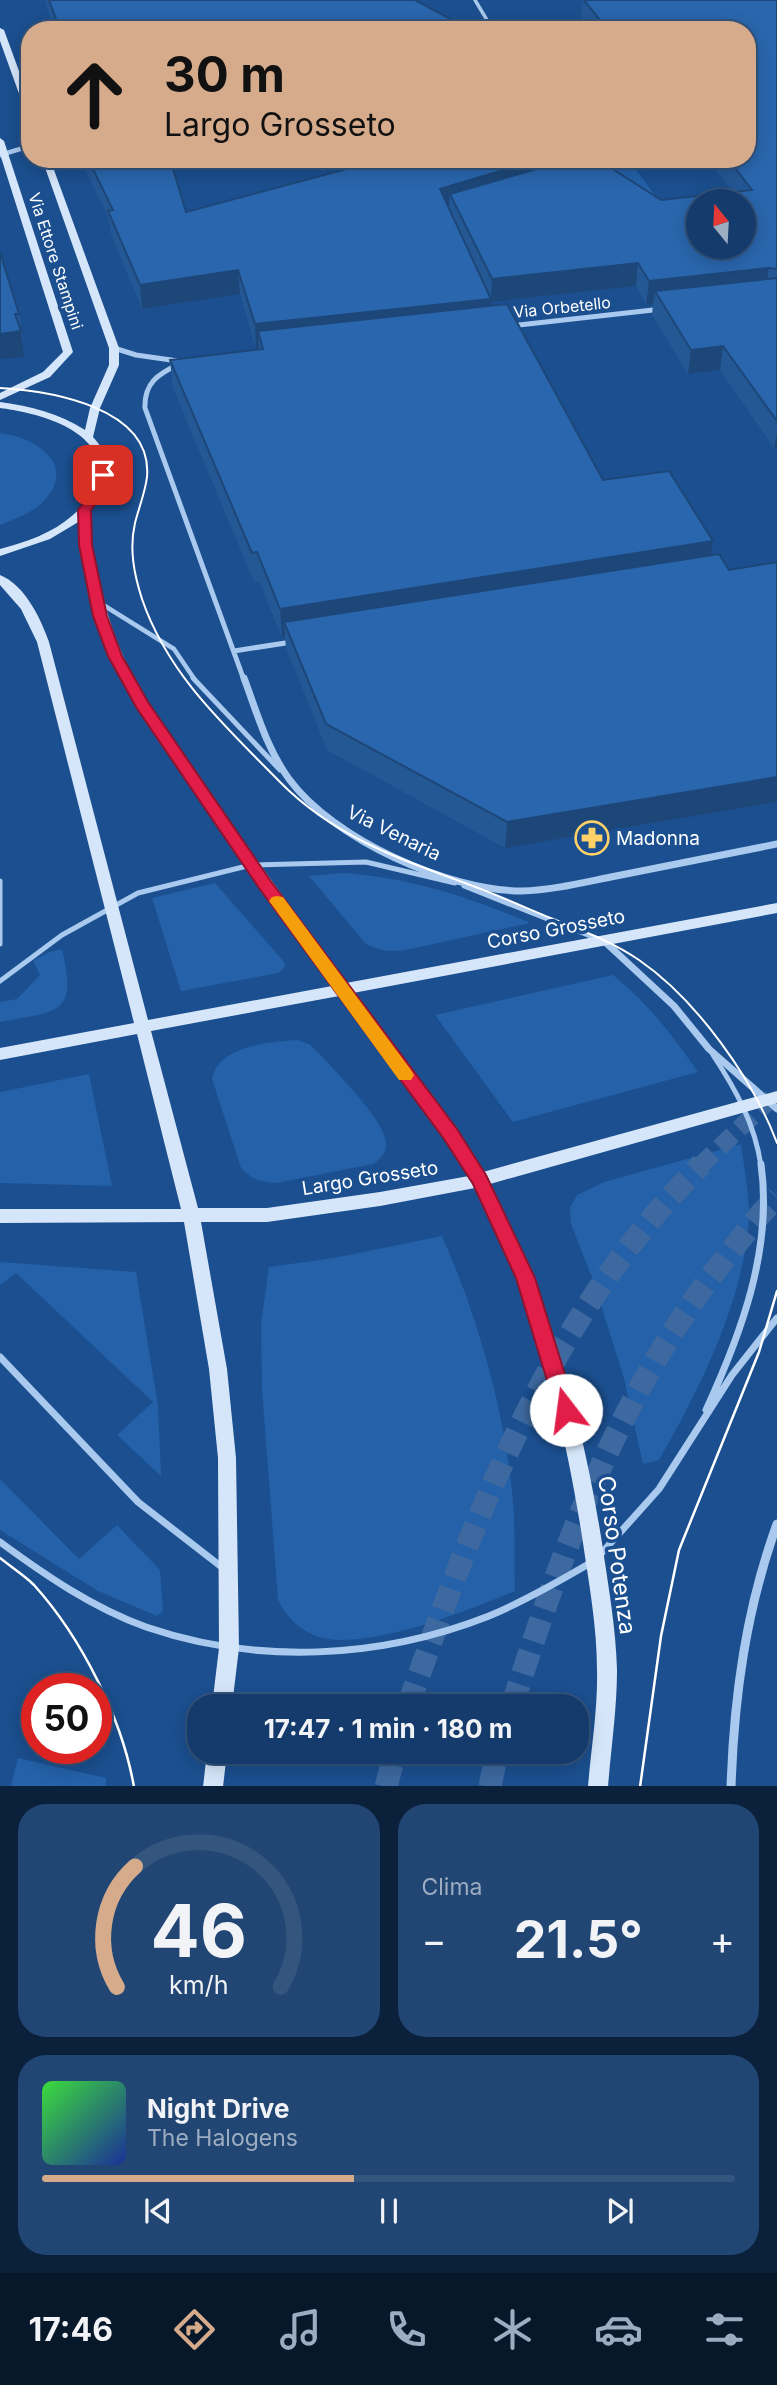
<!DOCTYPE html>
<html lang="it">
<head>
<meta charset="utf-8">
<style>
  :root { --surface:#143b6b; --page:#214673; --text:#f1f3f6; --muted:#9dadc1; --line:#33557e; --accent:#d6ab8b }
  body { margin:0; font-family:Inter,sans-serif; background:var(--page); color:var(--text); height:100vh; display:flex; flex-direction:column; font-size:26px; white-space:nowrap }
  * { box-sizing:border-box; margin:0 }
  p { font-size:23px; color:var(--muted) }
  .icon { flex:none; width:38px; height:38px; fill:none; stroke:currentColor; stroke-width:2; stroke-linecap:round; stroke-linejoin:round }
  .map { position:relative; height:1786px; overflow:hidden }
  .sheet { display:flex; flex-direction:column; gap:18px; padding:18px; background:#0b203b; flex:1 }
  .sheet>* { flex:none }
  .guide { position:absolute; left:21px; top:21px; width:735px; height:147px; border-radius:28px; box-shadow:0 4px 18px #0003,0 0 0 2px var(--line); background:#d6ab8b; color:#111; overflow:hidden }
  .needle { width:46px; rotate:342deg }
  .buttons { position:absolute; left:686px; top:189px; display:grid; gap:14px }
  .buttons a { display:grid; place-items:center; width:70px; height:70px; border-radius:50%; background:var(--surface); box-shadow:0 4px 18px #0003,0 0 0 2px var(--line); font-size:35px }
  .speed { position:absolute; left:21px; top:1673px; display:flex; gap:14px; font-size:35px; font-weight:700; text-align:center }
  .speed>* { display:grid; place-content:center; width:91px; height:91px; border-radius:50%; background:var(--surface); box-shadow:0 4px 18px #0003,0 0 0 2px var(--line); line-height:1 }
  .speed .limit { border:10px solid #d22; background:#fff; color:#111 }
  .pin { position:absolute; display:grid; place-items:center; width:60px; height:60px; color:#fff; margin:-30px; border-radius:14px; box-shadow:0 4px 10px #0006 }
  .me { position:absolute; width:77px; margin:-38px; rotate:345deg; stroke-linejoin:round; filter:drop-shadow(0 0 5px #0008) }
  .turn { display:flex; align-items:center; gap:24px; height:147px; padding:0 28px; font-size:32px }
  .turn .icon { width:91px; height:91px; stroke-width:2.5 }
  .turn b { display:block; font-size:49px; line-height:60px }
  .big { font-size:52px; font-weight:700; line-height:1.1 }
  .sheet .widget { flex:1; display:flex; flex-direction:column; justify-content:center; gap:10px; min-width:0; padding:0 24px; border-radius:28px; background:var(--page) }
  .sheet .dial { align-items:center; gap:0 }
  .dial svg { height:182px; overflow:visible; fill:none; stroke:var(--line); stroke-width:7; stroke-linecap:round; text-anchor:middle }
  .dial text { fill:var(--text); stroke:none }
  .song { display:flex; align-items:center; gap:21px }
  .cover { width:84px; height:84px; border-radius:10px; background:linear-gradient(135deg,hsl(120 70% 55%),hsl(230 70% 35%)) }
  .played { height:7px; border-radius:4px; background:linear-gradient(90deg,var(--accent) 45%,var(--line) 45%) }
  .keys { display:flex; justify-content:space-around; direction:ltr }
  .heat { display:flex; justify-content:space-between; align-items:center; font-size:38px; direction:ltr }
  .sheet .tiles { flex:1; display:grid; gap:18px; grid-template-columns:1fr 1fr }
  .widget:last-child { grid-column:span 2 }
  .trip { position:absolute; left:187px; top:1694px; width:402px; height:70px; border-radius:28px; background:var(--surface); box-shadow:0 4px 18px #0003,0 0 0 2px var(--line); font-weight:700; line-height:70px; text-align:center }
  .tabs { display:flex; height:112px; justify-content:space-around; align-items:center; background:#08182b; color:var(--muted) }
  .tabs .icon { width:49px; height:49px }
  .tabs .active { color:var(--accent) }
  .tabs b { font-size:32px; color:var(--text) }
  .map>svg:first-child { display:block }
</style>
</head>
<body>
<div class="map">
<svg width="777" height="1787" viewBox="0 0 777 1787">
  <rect width="100%" height="100%" fill="#1b4f8f"/>
  <path fill="#2461a8" d="M564,159H628L657,198Z
    M0,433C35,437 78,464 44,501C32,513 15,519 0,525Z
    M342,873C408,877 470,897 530,923L406,950C390,952 379,951 365,943L309,876Z
    M215,883L285,963L284,968L279,973L181,991L152,898Z
    M62,949C78,1016 58,1011 0,1022V1002L17,999L40,975L33,961L47,953Z
    M613,975C648,1003 673,1036 698,1072L513,1122L435,1015Z
    M297,1040L309,1044L319,1053C334,1071 390,1124 386,1147C385,1155 379,1160 373,1164L277,1183C262,1182 252,1180 241,1168L212,1079C218,1046 268,1042 297,1040Z
    M89,1074L112,1186L0,1183V1092Z
    M741,1144C744,1168 750,1195 749,1219C744,1300 699,1391 659,1460L643,1464L624,1378L593,1280L571,1224L570,1208L577,1195L604,1182Z
    M442,1236C479,1319 509,1424 514,1516C515,1541 514,1566 515,1591C469,1610 364,1653 316,1636C298,1629 286,1616 278,1600L262,1389L261,1324L269,1267L334,1258Z
    M0,1262L136,1272L158,1406L161,1476L117,1435L153,1402L16,1273L0,1285Z
    M0,1479L79,1559L117,1525L160,1570L163,1611L157,1616L98,1591L0,1530Z
    M18,1758L106,1778V1786H11Z"/>
  <g fill="none" stroke-linecap="round" stroke-linejoin="round">
    <path stroke="#3d69a0" stroke-width="18" stroke-dasharray="18 9" stroke-linecap="butt" d="M700,1166L777,1093"/>
    <path stroke="#3d69a0" stroke-width="23" stroke-dasharray="23 11" stroke-linecap="butt" d="M408,1706C477,1510 551,1313 702,1164
      M512,1706C562,1550 618,1397 719,1266C738,1243 755,1218 777,1197
      M386,1787L395,1752
      M490,1787L497,1752"/>
    <path stroke="#a9c9ee" stroke-width="3.5" d="M475,0L493,30"/>
    <path stroke="#a9c9ee" stroke-width="4.5" d="M100,603L174,649L195,680"/>
    <path stroke="#a9c9ee" stroke-width="5" d="M193,678L280,770
      M0,881V944
      M464,886L598,939
      M0,981L62,935L138,893L251,865L366,862L455,883
      M713,1055C736,1090 755,1124 761,1166"/>
    <path stroke="#a9c9ee" stroke-width="7" d="M0,1357L138,1502L223,1568
      M706,1410C741,1334 773,1249 761,1164
      M0,1542C45,1575 93,1608 146,1627C257,1665 380,1659 489,1616C525,1601 558,1582 592,1562
      M599,1556L659,1489L732,1375L777,1318"/>
    <path stroke="#a9c9ee" stroke-width="4.5" d="M0,155L30,146"/>
    <path stroke="#a9c9ee" stroke-width="5" d="M510,326L662,309
      M114,348L136,355L178,361
      M179,364C158,374 144,383 145,408L244,680
      M234,651L292,642"/>
    <path stroke="#a9c9ee" stroke-width="7" d="M244,678C257,713 267,749 289,779C333,839 448,891 522,891C554,890 585,882 616,876C670,865 723,855 777,844
      M604,941L674,1006L709,1049L777,1109"/>
    <path stroke="#a9c9ee" stroke-width="9" d="M731,1787C734,1696 746,1610 777,1524"/>
    <path fill="#d6e6fa" fill-rule="evenodd" d="M0,28L4,30L30,101V115L26,113L0,41Z
      M0,138L4,141L73,352L50,377L0,400V393L43,372L63,352L0,154Z
      M42,159H50L119,348V365L100,408L93,437C109,454 114,474 101,495C97,500 91,507 91,513C88,546 103,601 114,633C134,690 172,740 206,788C252,854 299,919 346,983L777,903V913L353,993L457,1131L483,1172L777,1091V1103L490,1184C549,1297 582,1417 602,1543C608,1584 616,1628 617,1670C617,1709 611,1748 608,1787H588C591,1748 598,1709 597,1670C597,1627 589,1584 583,1543C564,1418 533,1300 475,1188L380,1206L267,1222H201L227,1369L236,1458L239,1648L232,1706H212L219,1648L218,1458L209,1369L184,1222L0,1223V1209H181L137,1034L0,1060V1048L134,1023L37,642L21,609L0,585V575C25,585 41,619 49,642L148,1020L332,986C287,923 241,859 197,795C162,745 124,693 103,635C89,598 83,560 80,521L50,539L0,556V549C26,542 53,533 73,515C86,504 95,490 97,474C105,429 33,412 0,408V402C31,406 58,413 85,430L90,408L109,365V348ZM339,996L446,1140L469,1176L380,1192L267,1208H198L151,1031Z
      M207,1752H227L223,1787H203Z"/>
    <path stroke="#fff" stroke-width="2" d="M0,388C50,391 153,407 147,477C145,493 139,507 135,523C129,549 134,574 142,599C168,675 225,726 280,782C332,835 396,858 465,883C495,894 524,907 553,919C583,931 613,942 639,960C696,999 753,1079 777,1143"/>
    <path stroke="#fff" stroke-width="2.5" d="M0,1558C11,1567 24,1575 34,1585C81,1637 122,1718 134,1787
      M640,1787L661,1636L679,1550L759,1352L777,1291"/>
  </g>
  <path fill="#245895" d="M45,0H415L471,30H55L46,5Z
    M582,0H777V448H774L720,370L688,374L652,315L653,304L646,305L636,286L490,302V306L603,480L713,541L711,555L729,570L777,562V802L505,848L327,750L286,648L285,637L282,638L259,581L254,582L173,388L170,360L259,350V348L256,349L240,294L142,309L111,234L109,219L80,159H210L174,171L186,212L384,159L661,200L733,192L707,159H747V30H589L581,19Z
    M0,252L19,314L23,339H22L24,357Z"/>
  <path fill="#1d4779" d="M168,159H210L169,172Z
    M540,159H574L450,194L449,209L440,189Z
    M638,263L636,286L491,302L492,279Z
    M769,268L765,292L655,291L653,304L646,305L649,281Z
    M238,270L240,294L142,309L140,285Z
    M491,299L490,323L258,331L259,348L256,349L255,324Z
    M21,331L24,357L0,359V334Z
    M723,346L720,370L688,374L691,350Z
    M777,432V448H774Z
    M713,541L709,570L284,622L285,637L282,638L280,609Z
    M777,777V802L505,848L507,822Z"/>
  <path fill="#2a66ad" stroke="#1d4779" stroke-width="2" fill-rule="evenodd" d="M49,0H415L471,30H60Z
    M584,0H777V269L769,268L649,281L638,263L492,279L450,194L571,159H597L661,200L752,190L728,159H747V30H608ZM698,201H744V247H698Z
    M88,159H170L186,212L384,159H540L440,189L491,299L255,324L238,270L140,285L108,211L113,210Z
    M0,252L19,314H15L21,331L0,334Z
    M777,278V421L723,346L691,350L655,291Z
    M507,304L603,480L669,471L713,541L280,609L257,552L252,553L170,360L263,349L258,331Z
    M719,554L729,570L777,562V777L507,822L326,724L284,622Z"/>
  <path fill="#e11d48" stroke="#92132f" stroke-width="2" d="M103,471L109,475L105,491L91,510L92,545L107,616L122,656L148,702L270,880L457,1129L486,1175L535,1278L576,1410L573,1417L566,1420L559,1417L556,1410L516,1278L473,1184L444,1139L259,888L136,707L108,656L93,616L79,545L78,510L93,491L97,475Z"/>
  <path fill="#f59e0b" d="M277,896L283,897L411,1070L414,1075L411,1080H399L272,905L269,901L272,897Z"/>
  <defs>
    <symbol id="pharmacy-ring" viewBox="-11 -11 22 22"><circle r="9.5" fill="#1b4f8f" stroke="#ffd166" stroke-width="1.5"/><path d="M-2-6h4v4h4v4h-4v4h-4v-4h-4v-4h4Z" fill="#ffd166"/></symbol>
  </defs>
  <g fill-rule="evenodd">
    <use href="#pharmacy-ring" x="573" y="819" width="38" height="38"/>
  </g>
  <g text-anchor="middle" dominant-baseline="central" stroke-width="7" stroke-linejoin="round" paint-order="stroke">
    <g font-size="16" fill="#fff" stroke="#1b4f8f">
      <text transform="translate(56 261) rotate(72)">Via Ettore Stampini</text>
      <text transform="translate(562 307) rotate(-6)">Via Orbetello</text>
    </g>
    <g font-size="19" fill="#fff" stroke="#1b4f8f">
      <text transform="translate(394 833) rotate(26)">Via Venaria</text>
      <text transform="translate(556 929) rotate(-11)">Corso Grosseto</text>
      <text transform="translate(370 1178) rotate(-9)">Largo Grosseto</text>
    </g>
    <g font-size="19" fill="#fff" stroke="#1b4f8f" text-anchor="start">
      <text x="616" y="838">Madonna</text>
    </g>
    <g font-size="23" fill="#fff" stroke="#1b4f8f">
      <text transform="translate(617 1555) rotate(82)">Corso Potenza</text>
    </g>
  </g>
</svg>
<div class="buttons">
<a><svg class="needle" viewBox="-14 -14 28 28"><path d="M0-13l5 13h-10z" fill="#e53935"/><path d="M0 13l5-13h-10z" fill="#9dadc1"/></svg></a>
</div>
<div class="speed"><div class="limit">50</div></div>
<div class="pin" style="left:103px;top:475px;background:#d93025"><svg class="icon" aria-label="arrive" viewBox="0 0 24 24"><path d="M6 21V4h12l-3 4 3 4H6"/></svg></div>
<svg class="me" style="left:566px;top:1410px" viewBox="-20 -20 40 40"><circle r="19" fill="#fff"/><path d="M0-13L10 11 0 6-10 11z" fill="#e11d48"/></svg>
<div class="trip">17:47 · 1 min · 180 m</div>
<div class="guide">
<div class="turn"><svg class="icon" aria-label="ahead" viewBox="0 0 24 24"><path d="M12 20V5M6 11l6-6 6 6"/></svg><div><b>30 m</b>Largo Grosseto</div></div>
</div>
</div>
<section class="sheet">
<div class="tiles">
<div class="widget dial"><svg viewBox="0 0 100 80">
<path d="M14 69A42 42 0 1 1 86 69"/>
<path d="M14 69A42 42 0 0 1 22 16" stroke="#d6ab8b"/>
<text x="50" y="56" font-size="32" font-weight="700">46</text>
<text x="50" y="72" font-size="11">km/h</text>
</svg></div>
<div class="widget"><p>Clima</p>
<div class="heat"><a>−</a><b class="big">21.5°</b><a>+</a></div>
</div>
<div class="widget">
<div class="song"><i class="cover"></i><div><b>Night Drive</b><p>The Halogens</p></div></div>
<div class="played"></div>
<div class="keys"><svg class="icon" aria-label="previous" viewBox="0 0 24 24"><path d="M18 5L8 12l10 7zM5 5v14"/></svg><svg class="icon" aria-label="pause" viewBox="0 0 24 24"><path d="M8 5v14M16 5v14"/></svg><svg class="icon" aria-label="next" viewBox="0 0 24 24"><path d="M6 5l10 7-10 7zM19 5v14"/></svg></div>
</div>
</div>
</section>
<nav class="tabs">
<b>17:46</b>
<svg class="icon active" aria-label="directions" viewBox="0 0 24 24"><path d="M12 3l9 9-9 9-9-9zM9 14v-3h6M13 9l2 2-2 2"/></svg>
<svg class="icon" aria-label="music" viewBox="0 0 24 24"><path d="M9 18V5l10-2v13"/><circle cx="6" cy="18" r="3"/><circle cx="16" cy="16" r="3"/></svg>
<svg class="icon" aria-label="phone" viewBox="0 0 24 24"><path d="M5 4h4l2 5-3 2q2 4 5 5l2-3 5 2v4C11 20 4 13 5 4z"/></svg>
<svg class="icon" aria-label="climate" viewBox="0 0 24 24"><path d="M12 3v18M4 7l16 10M4 17L20 7"/></svg>
<svg class="icon" aria-label="car" viewBox="0 0 24 24"><path d="M5 17H2v-5l4-1 3-4h7l3 4 3 1v5h-3M9 17h6M6 11h13"/><circle cx="7" cy="17" r="2"/><circle cx="17" cy="17" r="2"/></svg>
<svg class="icon" aria-label="filters" viewBox="0 0 24 24"><path d="M4 7h16M4 17h16"/><circle cx="9" cy="7" r="2"/><circle cx="15" cy="17" r="2"/></svg>
</nav>
</body>
</html>
